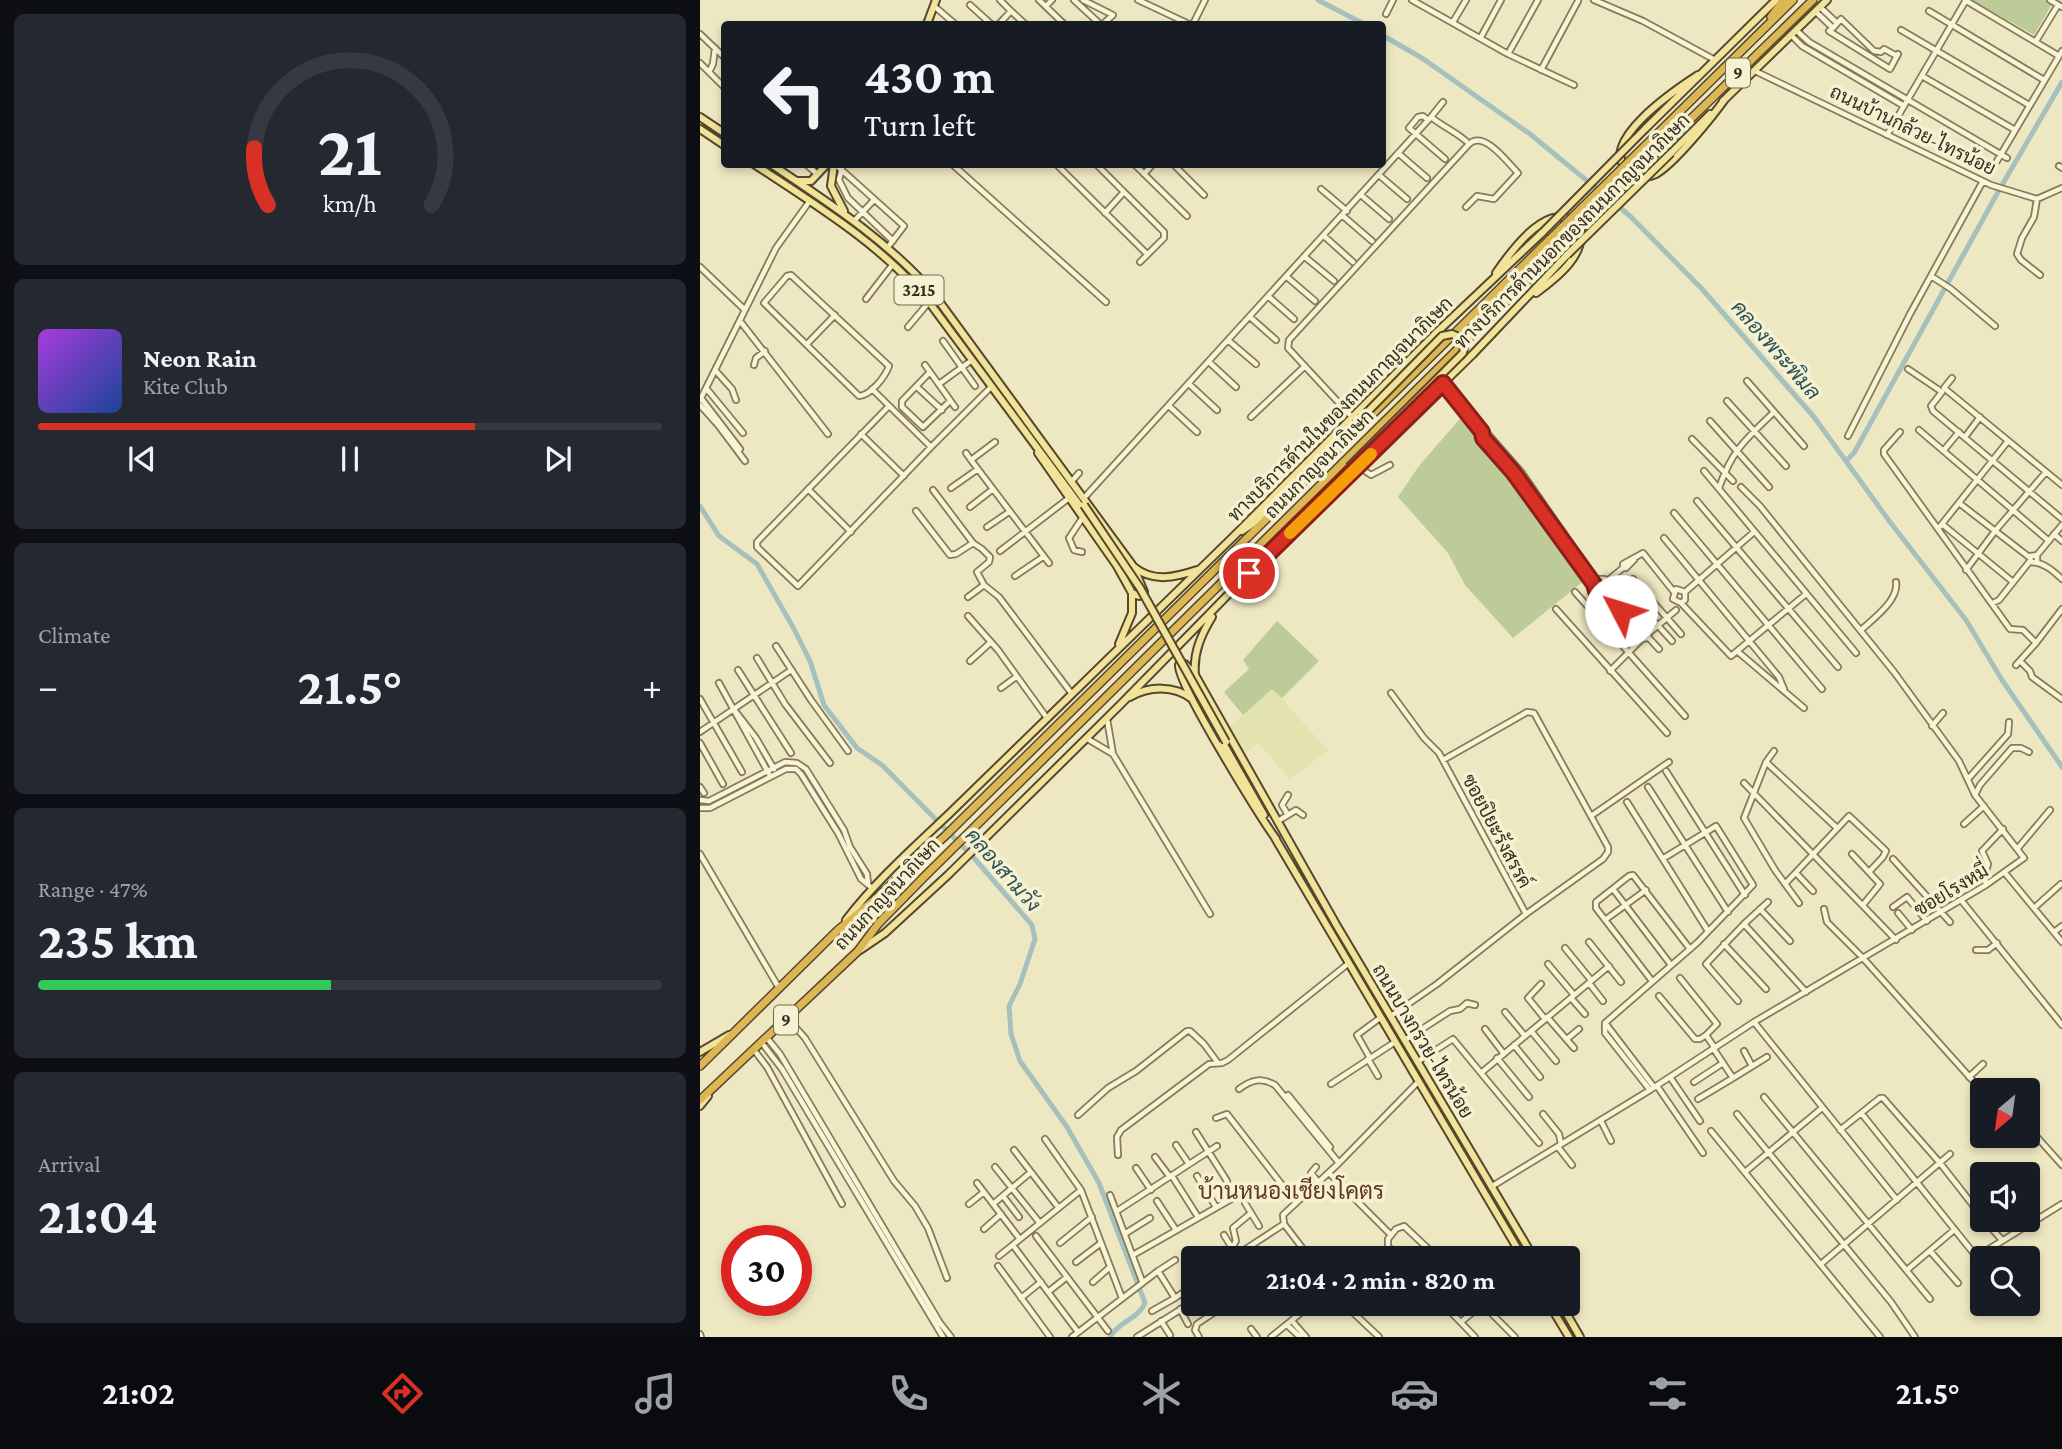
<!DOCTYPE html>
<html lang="en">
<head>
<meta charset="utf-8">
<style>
  :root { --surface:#171b24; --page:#242831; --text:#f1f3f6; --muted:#9ea1a6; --line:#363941; --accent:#d93025 }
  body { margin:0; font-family:"Crimson Pro",Sarabun,serif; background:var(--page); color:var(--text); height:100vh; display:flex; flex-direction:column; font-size:26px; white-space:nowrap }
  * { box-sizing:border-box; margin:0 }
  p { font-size:23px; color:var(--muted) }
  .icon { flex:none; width:38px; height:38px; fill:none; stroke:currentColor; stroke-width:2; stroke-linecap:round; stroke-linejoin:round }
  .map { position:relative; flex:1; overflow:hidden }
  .details { display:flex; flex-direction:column; gap:14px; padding:14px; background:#0d0f14; width:700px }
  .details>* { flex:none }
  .banner { position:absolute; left:21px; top:21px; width:665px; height:147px; border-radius:7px; box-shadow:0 4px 10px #0003; background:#171b24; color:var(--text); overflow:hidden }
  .needle { width:46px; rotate:209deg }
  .fabs { position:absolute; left:1270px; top:1078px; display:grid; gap:14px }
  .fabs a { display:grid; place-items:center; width:70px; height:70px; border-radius:7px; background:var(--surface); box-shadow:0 4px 10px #0003; font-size:35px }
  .speed { position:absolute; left:21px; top:1225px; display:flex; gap:14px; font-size:35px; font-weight:700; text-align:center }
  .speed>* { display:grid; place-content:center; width:91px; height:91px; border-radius:50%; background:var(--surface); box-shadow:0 4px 10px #0003; line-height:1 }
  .speed .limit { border:10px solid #d22; background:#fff; color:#111 }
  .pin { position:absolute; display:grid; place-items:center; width:60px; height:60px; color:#fff; margin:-30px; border:4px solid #fff; border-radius:50%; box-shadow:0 2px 7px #0007 }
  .me { position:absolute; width:77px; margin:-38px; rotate:310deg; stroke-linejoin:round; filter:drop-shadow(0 0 5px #0008) }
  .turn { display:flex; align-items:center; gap:24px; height:147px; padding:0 28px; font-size:32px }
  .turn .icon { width:91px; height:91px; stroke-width:2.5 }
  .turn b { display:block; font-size:49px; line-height:60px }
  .big { font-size:52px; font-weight:700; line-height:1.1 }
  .details .widget { flex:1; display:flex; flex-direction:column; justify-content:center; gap:10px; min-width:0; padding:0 24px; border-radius:10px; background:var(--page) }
  .details .dial { align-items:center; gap:0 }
  .dial svg { height:182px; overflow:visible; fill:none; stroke:var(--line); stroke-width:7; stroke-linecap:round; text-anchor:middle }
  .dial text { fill:var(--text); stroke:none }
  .song { display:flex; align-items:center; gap:21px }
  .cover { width:84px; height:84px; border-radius:10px; background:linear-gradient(135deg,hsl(280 70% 55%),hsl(220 70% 35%)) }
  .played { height:7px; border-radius:4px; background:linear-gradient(90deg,var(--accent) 70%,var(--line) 70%) }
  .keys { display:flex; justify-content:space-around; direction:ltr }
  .heat { display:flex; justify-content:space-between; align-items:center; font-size:38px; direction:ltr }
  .charge { height:10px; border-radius:5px; background:linear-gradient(90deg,#34c759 47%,var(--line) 0) }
  .trip { position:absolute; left:481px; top:1246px; width:399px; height:70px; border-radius:7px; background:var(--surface); box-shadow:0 4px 10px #0003; font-weight:700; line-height:70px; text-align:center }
  .menu { display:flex; height:112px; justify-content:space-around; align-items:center; background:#090b0e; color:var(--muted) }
  .menu .icon { width:49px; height:49px }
  .menu .current { color:var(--accent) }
  .menu b { font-size:32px; color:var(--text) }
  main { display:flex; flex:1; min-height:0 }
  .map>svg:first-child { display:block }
</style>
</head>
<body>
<main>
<section class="details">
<div class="widget dial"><svg viewBox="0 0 100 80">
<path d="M14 69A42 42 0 1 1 86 69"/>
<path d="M14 69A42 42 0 0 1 8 44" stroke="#d93025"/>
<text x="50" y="56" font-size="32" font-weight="700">21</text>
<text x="50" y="72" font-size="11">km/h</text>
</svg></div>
<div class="widget">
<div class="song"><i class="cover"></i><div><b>Neon Rain</b><p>Kite Club</p></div></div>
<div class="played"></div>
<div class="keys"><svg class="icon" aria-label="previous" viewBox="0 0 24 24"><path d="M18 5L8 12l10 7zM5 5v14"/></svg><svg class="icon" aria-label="pause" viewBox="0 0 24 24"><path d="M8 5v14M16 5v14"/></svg><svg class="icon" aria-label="next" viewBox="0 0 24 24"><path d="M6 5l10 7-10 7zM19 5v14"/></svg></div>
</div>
<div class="widget"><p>Climate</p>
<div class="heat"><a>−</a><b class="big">21.5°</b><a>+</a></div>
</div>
<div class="widget"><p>Range · 47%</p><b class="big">235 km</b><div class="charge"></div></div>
<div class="widget"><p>Arrival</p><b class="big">21:04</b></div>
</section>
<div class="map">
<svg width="1362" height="1337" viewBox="0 0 1362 1337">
  <rect width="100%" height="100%" fill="#eee8c2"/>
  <path fill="#e3e3b0" d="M573,688L628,751L589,779L558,742L543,755L528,728Z"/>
  <path fill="#bccb97" d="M1272,0H1345L1352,4L1334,35Z
    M763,415L885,580L813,638L765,585L748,553L698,497L719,466Z
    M577,621L619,661L582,698L572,689L543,715L524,692L549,669L543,660Z"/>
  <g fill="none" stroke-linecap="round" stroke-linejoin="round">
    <path stroke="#a5c0bd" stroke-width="5" d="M618,0L664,24
      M682,35L722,58L830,134L930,216L1002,289L1114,417L1190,522L1266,620L1302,680L1362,767
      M1146,461L1154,453L1298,192L1362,82
      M0,506L19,536L57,564L94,629L110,661L124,705L157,748L182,765L274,858L332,925L335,939L320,984L309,1006L311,1034L320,1061L367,1127L399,1183L445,1303C438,1319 418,1322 410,1337"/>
    <defs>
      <path id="minor" d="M339,0L364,24
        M374,0L400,24
        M383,0L413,15L403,24
        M438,0L489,24
        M712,0L808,54L874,85
        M894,0L943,21L1015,60
        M1265,0L1359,56
        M1350,0L1362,7
        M270,5L291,24
        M234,6L255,24
        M346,6L352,0
        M1120,7L1137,23
        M311,11L325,24
        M1115,11L1133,28L1129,31L1190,69L1198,54
        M1229,11L1344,80
        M686,14L693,0
        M753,22L766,0
        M299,24L311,11L300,0
        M493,24L505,0
        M1133,28L1141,19L1174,51L1181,52L1184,49L1197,56
        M1096,30L1109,42L1307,158
        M1201,30L1329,105
        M0,34L24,57
        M1091,35L1102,46L1204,106
        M781,37L801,0
        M1336,41L1358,5
        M808,54L838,0
        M0,63L24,87
        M841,70L878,1
        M1055,71L1291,185L1337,199L1362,188
        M9,72L13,64L15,48
        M1222,76L1315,130
        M731,117L743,102
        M728,120L723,116L718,117L709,128L745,159
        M1187,135L1266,0
        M698,153L727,178
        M1297,161L1362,51
        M106,164L117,174
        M135,164L204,226L188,247
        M252,164L406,302
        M356,164L447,254
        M396,164L464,232V238L440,262
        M434,164L487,216
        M473,164L504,195
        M1359,166L1362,168
        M142,168L139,180L148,198L193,241
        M444,174L453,164
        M679,175L707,199
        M621,189L647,211
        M661,195L689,219
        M1337,199L1334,217L1322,238L1317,254L1321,260L1340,275
        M405,213L424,192
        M643,216L672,241
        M154,221L174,200
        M624,236L653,262
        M605,257L634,281
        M0,267L45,310
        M91,275L189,366C185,377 171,395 159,396L64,303L87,276Z
        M1231,276L1251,289L1295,326
        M587,277L615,301
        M569,297L594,319
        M166,299L193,264
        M550,317L576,340
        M40,321L128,434
        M208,327L229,302
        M243,341L275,386
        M529,341L556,364
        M107,344L135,315
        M509,362L536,387
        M54,365L56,358L65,351
        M225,365L255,407
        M1208,369L1242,392L1231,406L1233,411L1362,519
        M15,370L32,389L36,400
        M230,372L202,401V407L223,427L250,401
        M1047,381L1104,446
        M743,383L782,432L783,437L813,472L894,584
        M239,384L272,360
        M489,384L517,410
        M217,387L242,410
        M6,388L43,433
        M1244,388L1362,485
        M1244,388L1252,378
        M172,389L231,447
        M1,398L40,449
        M0,400L76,248L109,202
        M1027,401L1086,466
        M0,405L18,425L45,461
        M189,406L57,542V547L98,586L231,447L291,387
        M469,406L497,432
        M551,417L605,366
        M652,417L588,348L589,340L769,144C784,130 807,162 818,173L794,199L777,196L766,207
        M1010,421L1069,487
        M1219,430L1349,541
        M782,432L787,433L822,473L896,580
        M1200,432L1184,450V454L1310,629L1323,630L1336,643L1316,665
        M161,434L204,476
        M1148,436L1210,314L1283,181
        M1265,437L1280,417
        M992,439L1033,481
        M295,442L271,460L349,563
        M1244,450L1259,432
        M266,453L271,460
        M659,467L671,475L690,465
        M1004,471L1156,653
        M372,481L379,473
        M251,488L278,469
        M1019,488C1032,450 1046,439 1074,412
        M108,489L151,532
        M233,490L273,543L282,549L290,557L289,562L277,572L284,585L299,597L372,694
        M384,498L731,117C742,126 754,131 766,141
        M997,501L1138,667
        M1259,503L1329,557
        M270,507L293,489
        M216,511L250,555L256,554L273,543
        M974,513L1122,689
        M1242,524L1313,582
        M287,527L309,512
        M1238,529L1308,441
        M1354,534L1362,541
        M964,538L1079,677L1084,689
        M300,551L369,498
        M382,552L374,550L369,538L383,517
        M1337,555L1362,525
        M1337,561V555L1330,556L1331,562C1344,563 1351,569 1362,579
        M923,568H926L934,560
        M1266,570L1295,531L1346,472
        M315,576L343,557
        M933,579L981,634
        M907,581L923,568V564L943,553L974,592
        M922,586L972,641
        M875,592L985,716
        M985,592L1054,532
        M903,593L908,588L905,579H898L894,584L896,591L903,593L940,630
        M268,597L284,585
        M981,603L985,600V592L976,589L973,599L981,603L1031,656L1106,594
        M1293,603L1299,600L1330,561
        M856,609L967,733
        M268,616L298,650L347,718
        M1161,630C1173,619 1199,600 1196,582
        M949,633L976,610
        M948,637L959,649
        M1336,643L1362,609
        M76,646L111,700L148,751
        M1037,651L1104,708
        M57,658L85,704L130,763
        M270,661L291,642
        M1320,661L1330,671L1332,677L1362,699
        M38,670L91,753
        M910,671L942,639L947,638L949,633L945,629L940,630L938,633L942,639
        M19,683L69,774
        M301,688L316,677
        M0,699L42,772
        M36,712L56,738L74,769
        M407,719L413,754L510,914
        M1232,726L1243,713
        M0,732L91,670
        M386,738L413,754
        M0,743L23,784
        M1074,751L1066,762L1044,818L1075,870L1099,903
        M743,760L822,715L827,712L834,713L908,847V852L903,859L826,914
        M1066,762L1137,828
        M966,771L1045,895
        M1268,779L1308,734L1309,722
        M1044,783L1196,940
        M0,787L4,793
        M948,787L1028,912
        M1275,795L1280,785L1312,748H1321L1329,752
        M0,800L9,801L85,762L97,763L106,769L144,830L150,847L167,874L168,883
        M927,802L1008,931
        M0,808H10L86,769H96L101,774L138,833L161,879L172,888
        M588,815L596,810L603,815
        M891,816L969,762
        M578,821L588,815L582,805L588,795
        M1264,824L1284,806
        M1318,848L1350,810
        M0,854L79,988
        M1152,854L1180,884L1163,905
        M1193,859L1250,922
        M1096,873L1113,891
        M1305,873L1362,942
        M1085,884L1149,816L1186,851L1183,857L1169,872
        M1286,885L1285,875L1288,864L1282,851L1303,829
        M913,889L971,965
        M1261,900L1362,1025
        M1068,902L1044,924L1106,992
        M1193,907L1207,897L1227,921
        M1334,908L1361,884
        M1060,909L1090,941
        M1124,909L1127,922L1163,958L1283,1092
        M1198,913L1212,930
        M905,920L946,890
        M1354,932L1362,926
        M889,942L921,982
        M1024,944L1066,989
        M865,948L891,980
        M1276,950H1288L1297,943
        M848,964L874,995
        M980,978L1017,1024L1006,1035
        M952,981L896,908V902L929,876L933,875L990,949
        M889,983L903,1001
        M841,984L828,998L845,1019
        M959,996L995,1039H1000L1006,1035L1014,1047
        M871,998L885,1014
        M1038,1001L1006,964L1044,924
        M805,1012L825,1036
        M691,1016L737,984L826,914L739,753L724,738L691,693
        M847,1017L874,1048
        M87,1018L105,1038L194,1181L215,1206L228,1228L247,1278
        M1054,1022L1197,1200
        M906,1024L954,1087
        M785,1029L804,1054
        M831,1031L856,1061
        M67,1038L80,1054L240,1323L251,1337
        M867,1039L879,1029
        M705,1040L750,1011L760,1009L767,1003L775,1005
        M62,1043L82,1069L243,1337
        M814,1045L840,1077
        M54,1050L67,1067L142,1204
        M1044,1051L1052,1066
        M670,1058L657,1035L680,1018
        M797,1058L829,1097
        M668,1059L678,1076
        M717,1062L753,1039L781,1073L909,966
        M781,1073L839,1143
        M970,1077L1000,1121
        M1269,1077L1283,1064
        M1033,1078L1067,1057
        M994,1082L1023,1063
        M631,1084L695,1042
        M957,1086L1003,1153
        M539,1089C551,1080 561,1077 575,1085L639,1163
        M950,1090L905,1033V1023L998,942L1053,885L1016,826L964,858
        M588,1095L630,1147
        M1064,1097L1230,1299
        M998,1099L1033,1078L1013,1048
        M843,1114L859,1134L861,1144
        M1037,1114L1191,1302L1215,1337
        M1162,1114L1283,1265
        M378,1115L408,1088L436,1071L487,1031H490L504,1044L518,1063
        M516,1118L527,1114L596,1203
        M901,1121L911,1141
        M1328,1127L1362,1165
        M1140,1130L1180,1098H1183L1240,1163L1283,1218
        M1011,1131L1180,1337
        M496,1132L527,1181
        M345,1139L381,1190
        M476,1145L489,1164
        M858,1147L872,1165
        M314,1150L358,1207
        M418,1155L417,1137L421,1130L509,1064L522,1063L528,1060L649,963
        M455,1157L470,1177
        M295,1167L339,1222
        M616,1167L611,1173L619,1183
        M436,1168L451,1190
        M1045,1172L1122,1108
        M629,1173L690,1234
        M472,1176L498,1217
        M497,1176L516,1207
        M277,1183L319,1238
        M791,1187L950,1090L1054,1022L1286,885L1324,858L1275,795L1259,761L1194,672L1060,506L1041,487
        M410,1195L442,1281
        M303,1196L319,1217
        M457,1201L476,1230
        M545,1203L559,1226
        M269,1204L284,1192
        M293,1204L331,1172
        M417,1211L517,1146
        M1284,1220L1302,1240
        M284,1229L301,1214
        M426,1233L450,1218
        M524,1235L532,1248
        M336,1236L408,1331
        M360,1243L392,1217
        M315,1248L378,1332
        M1230,1251L1258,1283
        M433,1255L549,1189
        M299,1256L381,1190L422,1298
        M534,1257L532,1248L536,1241L533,1228L551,1213
        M1276,1257L1362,1204
        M532,1258L584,1224
        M596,1258L605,1252
        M610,1258L584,1224L583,1215L639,1163L718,1082
        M698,1258L688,1246V1239L696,1229L704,1226L738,1258
        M376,1262L401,1243
        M1121,1264L1250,1154
        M298,1266L350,1337
        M1207,1270L1254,1230
        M458,1271L475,1260
        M393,1282L410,1267
        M348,1292L367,1277
        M321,1298L341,1282
        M501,1304L506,1312
        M644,1304L679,1337
        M743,1304L775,1337
        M782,1304L815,1337
        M480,1309L488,1324
        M452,1311L475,1298
        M461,1321L470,1335
        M592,1321L606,1337
        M761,1322L783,1304
        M587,1325L600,1337
        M551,1329L557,1337
        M0,1334L1,1337
        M372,1337L458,1271L475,1298L494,1285
        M437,1337L494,1301
        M499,1337L495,1330L497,1324L527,1304
        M571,1337L612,1304"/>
      <path id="major" d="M227,24L236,0
        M998,75C978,88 892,145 930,172C937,177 948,178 956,174C975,163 1012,117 1025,99
        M1023,101L1127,0
        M0,117L24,133
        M0,129L24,145
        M945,129L1076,0
        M971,153L1010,114
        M54,164C116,205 181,244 229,302L381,507
        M71,164C129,203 187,240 233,293L433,566L444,592L439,596L432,593
        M134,164L131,186L144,211
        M97,181H111L127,164
        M796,273C811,251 853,193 879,228C888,254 855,279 836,293
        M338,453L417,566L432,593V613L419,644
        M610,509L649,467
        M542,531L555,522L630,450
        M434,567C453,583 476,577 497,570
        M495,675C493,653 501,635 512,617
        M430,697C449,686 474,685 492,699
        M523,743L564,815
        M575,838L823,1258
        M576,839C561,818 476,682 479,665L485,664L495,675L637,926L834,1258
        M146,920C176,881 213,848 249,814L534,536L734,335L843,232
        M160,950L185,933L248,875L421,704L564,558L773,354L867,255
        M0,1052L29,1035
        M0,1106L8,1096
        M849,1304L869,1337
        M861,1304L880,1337"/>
      <path id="highway" d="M1071,17L1084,0
        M953,138L1093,0
        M964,145L1113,0
        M0,1066L138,930L173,901L245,836L850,239
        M0,1100L158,951L178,924L223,878L860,248"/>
    </defs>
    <use href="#minor" stroke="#877a5a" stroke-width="8"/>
    <use href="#major" stroke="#55472e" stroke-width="10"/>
    <use href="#highway" stroke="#55472e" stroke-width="10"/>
    <use href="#minor" stroke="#f8f4d6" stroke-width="4.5"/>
    <use href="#major" stroke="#f1e49a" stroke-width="6"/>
    <use href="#highway" stroke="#dcb754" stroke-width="7"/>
    <defs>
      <path id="major-bridge" d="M843,232L945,129
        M867,255L971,153
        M630,450L742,336L752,334L761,338L765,343L763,353L649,467
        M384,505L440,588L526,742"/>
      <path id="highway-bridge" d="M850,239L953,138
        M860,248L964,145"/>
    </defs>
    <use href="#major-bridge" stroke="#55472e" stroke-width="10" stroke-linecap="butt"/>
    <use href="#highway-bridge" stroke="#55472e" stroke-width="10" stroke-linecap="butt"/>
    <use href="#major-bridge" stroke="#f1e49a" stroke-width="6"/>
    <use href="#highway-bridge" stroke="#dcb754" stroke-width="7"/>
  </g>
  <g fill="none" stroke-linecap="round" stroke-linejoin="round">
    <defs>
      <path id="route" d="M549,573L743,383L782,432L783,438L813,472L894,584L896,591L903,593L921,611"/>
    </defs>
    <use href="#route" stroke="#8d1f18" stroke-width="18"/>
    <use href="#route" stroke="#d93025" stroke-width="12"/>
    <path stroke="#f59e0b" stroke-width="12" d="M590,533L671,454"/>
  </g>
  <g text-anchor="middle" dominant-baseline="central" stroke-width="7" stroke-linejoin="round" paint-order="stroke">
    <g fill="#f5f1d2" stroke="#706854" stroke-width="2">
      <rect x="1026" y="58.5" width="24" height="29" rx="5"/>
      <rect x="194.5" y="275.5" width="49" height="29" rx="5"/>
      <rect x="74" y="1005.5" width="24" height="29" rx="5"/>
    </g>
    <g font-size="18" font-weight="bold" fill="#372e1e">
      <text x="1038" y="73">9</text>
      <text x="219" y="290">3215</text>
      <text x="86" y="1020">9</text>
    </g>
    <g font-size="19" fill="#372e1e" stroke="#f5f1d2">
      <text transform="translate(1213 130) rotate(26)">ถนนบ้านกล้วย-ไทรน้อย</text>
      <text transform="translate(872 231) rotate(-45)">ทางบริการด้านนอกของถนนกาญจนาภิเษก</text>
      <text transform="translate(640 409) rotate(-45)">ทางบริการด้านในของถนนกาญจนาภิเษก</text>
      <text transform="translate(619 464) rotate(-45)">ถนนกาญจนาภิเษก</text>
      <text transform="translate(797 831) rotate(62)">ซอยปิยะรังสรรค์</text>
      <text transform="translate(1251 890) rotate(-31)">ซอยโรงหมี่</text>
      <text transform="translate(187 894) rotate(-47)">ถนนกาญจนาภิเษก</text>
      <text transform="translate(723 1041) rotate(59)">ถนนบางกรวย-ไทรน้อย</text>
    </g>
    <g font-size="21" font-style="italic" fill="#2d5357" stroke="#f5f1d2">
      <text transform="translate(1076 350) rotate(49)">คลองพระพิมล</text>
      <text transform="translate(303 870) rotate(49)">คลองสามวัง</text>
    </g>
    <g font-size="23" fill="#64381d" stroke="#f5f1d2">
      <text x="591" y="1191">บ้านหนองเชียงโคตร</text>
    </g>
  </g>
</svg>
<div class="fabs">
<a><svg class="needle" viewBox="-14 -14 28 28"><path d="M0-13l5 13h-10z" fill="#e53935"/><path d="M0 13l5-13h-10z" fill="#9ea1a6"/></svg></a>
<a><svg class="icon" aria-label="sound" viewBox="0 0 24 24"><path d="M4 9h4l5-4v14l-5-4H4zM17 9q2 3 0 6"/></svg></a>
<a><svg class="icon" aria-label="search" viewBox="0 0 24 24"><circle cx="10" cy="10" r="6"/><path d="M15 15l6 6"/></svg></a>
</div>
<div class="speed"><div class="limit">30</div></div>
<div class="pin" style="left:549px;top:573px;background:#d93025"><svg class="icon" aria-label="arrive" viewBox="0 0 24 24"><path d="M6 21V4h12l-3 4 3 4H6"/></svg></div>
<svg class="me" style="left:921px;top:611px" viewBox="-20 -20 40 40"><circle r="19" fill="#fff"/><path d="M0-13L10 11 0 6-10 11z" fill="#d93025"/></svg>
<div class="trip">21:04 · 2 min · 820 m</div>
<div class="banner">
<div class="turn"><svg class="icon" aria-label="left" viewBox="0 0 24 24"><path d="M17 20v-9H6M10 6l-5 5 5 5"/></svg><div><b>430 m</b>Turn left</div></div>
</div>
</div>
</main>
<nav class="menu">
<b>21:02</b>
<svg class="icon current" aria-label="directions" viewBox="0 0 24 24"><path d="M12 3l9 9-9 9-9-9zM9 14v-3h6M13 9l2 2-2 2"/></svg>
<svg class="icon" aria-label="music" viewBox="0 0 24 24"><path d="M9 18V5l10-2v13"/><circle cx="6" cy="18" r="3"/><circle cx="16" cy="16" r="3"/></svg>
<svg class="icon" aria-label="phone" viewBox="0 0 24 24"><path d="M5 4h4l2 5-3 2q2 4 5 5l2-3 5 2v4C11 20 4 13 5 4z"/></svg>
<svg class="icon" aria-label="climate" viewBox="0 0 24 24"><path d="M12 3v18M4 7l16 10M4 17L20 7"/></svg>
<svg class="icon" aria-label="car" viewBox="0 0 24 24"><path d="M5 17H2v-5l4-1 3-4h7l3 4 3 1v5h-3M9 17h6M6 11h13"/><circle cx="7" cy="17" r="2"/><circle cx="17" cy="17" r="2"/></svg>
<svg class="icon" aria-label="filters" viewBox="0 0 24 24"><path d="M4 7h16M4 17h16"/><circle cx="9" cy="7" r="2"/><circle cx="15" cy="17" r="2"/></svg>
<b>21.5°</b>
</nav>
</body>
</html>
